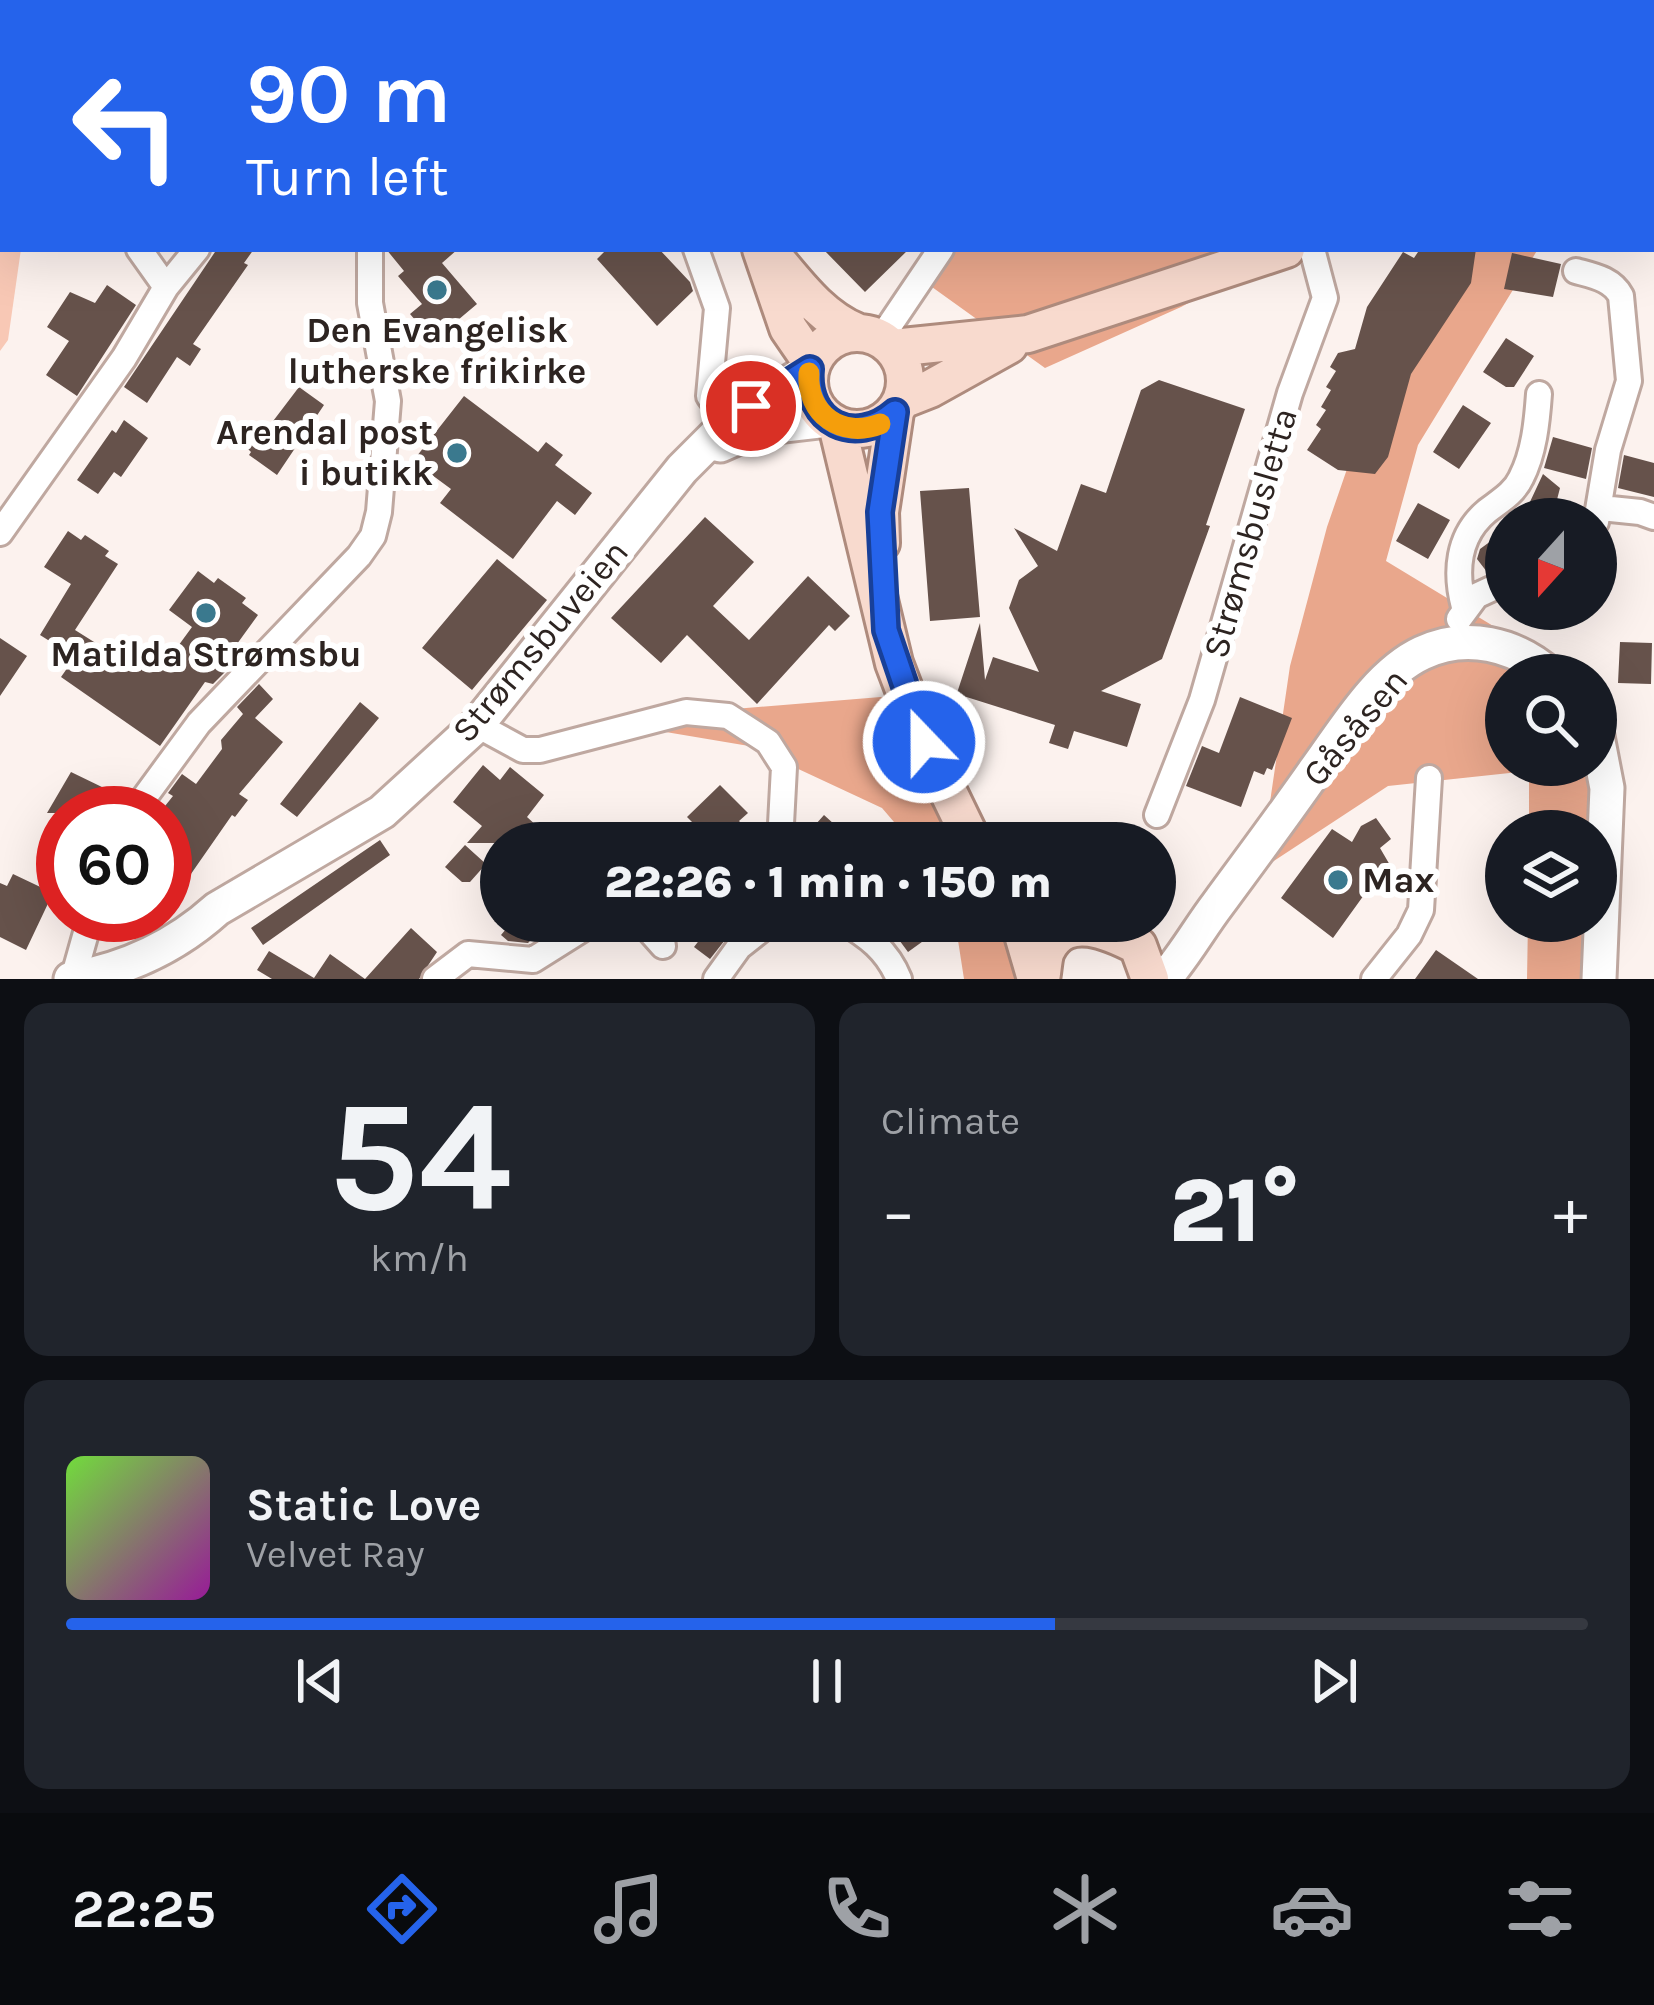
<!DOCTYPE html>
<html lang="en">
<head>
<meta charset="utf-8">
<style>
  :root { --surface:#171b24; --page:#20242c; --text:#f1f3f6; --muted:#9ea1a6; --line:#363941; --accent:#2563eb }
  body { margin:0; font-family:Karla,sans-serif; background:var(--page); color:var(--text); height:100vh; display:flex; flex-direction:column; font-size:45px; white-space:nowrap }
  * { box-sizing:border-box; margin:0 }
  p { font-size:39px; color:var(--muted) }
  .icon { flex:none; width:66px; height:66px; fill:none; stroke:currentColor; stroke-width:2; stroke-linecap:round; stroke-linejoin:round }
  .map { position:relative; height:979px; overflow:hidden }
  .sheet { display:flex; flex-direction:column; gap:24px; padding:24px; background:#0d0f14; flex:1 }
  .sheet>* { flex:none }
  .top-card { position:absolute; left:0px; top:0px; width:1656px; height:252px; box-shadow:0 12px 48px #0002; background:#2563eb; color:#fff; overflow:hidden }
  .needle { width:78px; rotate:201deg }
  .fabs { position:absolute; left:1485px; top:498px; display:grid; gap:24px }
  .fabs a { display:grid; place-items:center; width:132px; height:132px; border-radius:50%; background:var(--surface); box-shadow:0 12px 48px #0002; font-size:60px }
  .speed { position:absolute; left:36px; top:786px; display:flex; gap:24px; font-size:60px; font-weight:700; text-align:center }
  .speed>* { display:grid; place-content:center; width:156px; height:156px; border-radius:50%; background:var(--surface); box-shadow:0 12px 48px #0002; line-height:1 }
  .speed .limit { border:18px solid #d22; background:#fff; color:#111 }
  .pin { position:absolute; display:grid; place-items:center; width:102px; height:102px; color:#fff; margin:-51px; border:6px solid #fff; border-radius:50%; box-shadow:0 3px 12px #0007 }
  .me { position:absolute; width:132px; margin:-66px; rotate:338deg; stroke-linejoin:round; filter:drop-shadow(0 0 9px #0008) }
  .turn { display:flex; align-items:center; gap:42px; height:252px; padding:0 48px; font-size:54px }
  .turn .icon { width:156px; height:156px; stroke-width:2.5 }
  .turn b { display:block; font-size:84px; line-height:102px }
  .big { font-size:90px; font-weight:800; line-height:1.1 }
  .sheet .tile { flex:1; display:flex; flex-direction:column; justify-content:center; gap:18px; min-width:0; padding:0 42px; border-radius:24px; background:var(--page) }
  .sheet .dial { align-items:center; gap:0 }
  .dial b { font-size:156px; line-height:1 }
  .song { display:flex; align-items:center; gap:36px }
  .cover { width:144px; height:144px; border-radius:18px; background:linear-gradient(135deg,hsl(100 70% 55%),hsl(300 70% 35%)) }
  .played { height:12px; border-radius:6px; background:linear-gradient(90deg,var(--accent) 65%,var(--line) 65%) }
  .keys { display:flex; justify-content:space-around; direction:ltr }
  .heat { display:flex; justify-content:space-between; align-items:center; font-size:66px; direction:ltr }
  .sheet .tiles { flex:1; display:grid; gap:24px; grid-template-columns:1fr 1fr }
  .tile:last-child { grid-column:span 2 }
  .trip { position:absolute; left:480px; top:822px; width:696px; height:120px; border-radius:60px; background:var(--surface); box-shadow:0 12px 48px #0002; font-weight:800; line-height:120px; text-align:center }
  .menu { display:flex; height:192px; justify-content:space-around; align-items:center; background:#090b0e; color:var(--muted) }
  .menu .icon { width:84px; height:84px }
  .menu .current { color:var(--accent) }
  .menu b { font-size:54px; color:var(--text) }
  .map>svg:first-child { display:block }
</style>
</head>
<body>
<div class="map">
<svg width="1654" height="979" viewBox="0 0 1654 979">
  <rect width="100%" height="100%" fill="#fcf2ee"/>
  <path fill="#f8c8b5" d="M0,206L3,249H21L8,340L0,351Z"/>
  <path fill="#e9a78c" d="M949,249H1289L1181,307L1045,368L925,282Z
    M1440,249H1538L1418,445L1386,561L1513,638L1551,675H1506V765H1596L1602,724L1623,837L1613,979H1527L1528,921H1596V831H1529V771L1388,786L1260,870L1290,666L1327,527L1376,385Z
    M893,696L969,843H912L882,808L749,746L636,727L710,711Z
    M955,921H999L1015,979H964Z"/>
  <path fill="#66524b" d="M217,249H254L244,263L248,265L193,344L201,349L190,366L177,357L147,403L124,387Z
    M386,249H458L442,263L477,304L433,341L410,314L422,304L398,276L404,271Z
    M607,249H659L690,282L693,291L657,326L597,259Z
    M823,249H909L865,292Z
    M1420,249H1476L1471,283L1411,374L1388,457L1375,474L1338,470L1307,450L1321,429L1316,425L1326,410L1321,407L1331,390L1326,387L1336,371L1330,367L1338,353L1355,349L1367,307L1403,252L1414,258Z
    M1512,253L1561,264L1553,297L1504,289Z
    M107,285L136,305L77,396L46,375L69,341L47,327L70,292L95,303Z
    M1506,338L1534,356L1514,387H1506L1483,372Z
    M1159,380L1245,409L1206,525L1210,526L1162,659L1101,691L1141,704L1127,747L1074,731L1068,749L1049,743L1055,725L957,694L958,690L980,623L985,680L993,657L1039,672L1009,608L1019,580L1038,566L1014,528L1057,551L1081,484L1106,493L1141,390Z
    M299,387L324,405L277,475L249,455L251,452L247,448L260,430L264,433Z
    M464,396L538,452L546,442L563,455L555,465L592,493L575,515L557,501L513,559L440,503L451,489L413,461Z
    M1463,405L1491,423L1459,469L1433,452Z
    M124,420L148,438L121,477L114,472L98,494L77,480L112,430L116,433Z
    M1553,437L1592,448L1586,479L1544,468Z
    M1624,455L1654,463V497L1618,488Z
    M1543,474L1560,488L1552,519H1522Z
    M969,488L980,617L930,621L920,491Z
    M1418,503L1450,520L1428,559L1396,541Z
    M705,517L754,562L713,606L749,640L808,576L850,616L835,631L829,625L757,704L687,635L661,663L611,618Z
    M1506,530V559L1487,572L1477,559L1480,549Z
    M68,531L81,540L85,535L109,551L105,556L118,564L75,630L121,659L128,647L162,668L192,627L169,610L198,571L214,583L218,578L246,598L242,603L258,615L229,655L236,661L213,684L205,682L160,746L61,677L75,657L40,635L71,584L44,567Z
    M497,559L547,600L472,690L422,648Z
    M0,638L27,656L0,696Z
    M1620,642L1652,643L1651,684L1618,683Z
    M259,684L273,699L255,718L283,742L239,794L248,800L235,817L232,815L177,894L165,885V806L173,796L168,793L182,774L196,784L222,749L221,740L243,714L237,707Z
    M1240,697L1292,718L1272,770L1267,768L1264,775L1254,771L1241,807L1186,786L1202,746L1219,753Z
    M360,702L379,718L297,817L280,804Z
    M483,765L500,780L510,767L544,795L527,817L538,827L525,843H467L482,826L453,802Z
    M71,772L104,788L95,806L110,813H47Z
    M720,785L748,813L739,821L761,843H713L687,817Z
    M824,815L855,843H799Z
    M1376,818L1391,839L1380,848L1394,872L1369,888L1333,938L1281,898L1332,829L1352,842L1361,826Z
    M380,840L390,855L263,945L251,928Z
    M465,845L486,864L470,882H462L445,867Z
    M13,874L53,893L26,950L0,937V883L7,886Z
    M494,921H549L528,943L508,941L501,935L506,929Z
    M714,921H740L710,959L694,947Z
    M885,921H951L908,952Z
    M411,928L437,952L419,979H272L257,970L269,951L314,978L330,954L365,979Z
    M1436,950L1478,979H1415Z"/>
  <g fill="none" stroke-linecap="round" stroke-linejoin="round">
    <defs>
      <path id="street" d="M1026,0L1027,3
        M101,3L104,0
        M184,3L188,0
        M285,3V0
        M669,3L670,0
        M789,3L790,0
        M0,67L3,66
        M696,249L717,308L709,396L739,436
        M1576,271C1594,276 1612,279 1621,296L1629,381L1608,450L1596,522
        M166,287L197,249
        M881,338L941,249
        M1601,508L1640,512L1654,517
        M0,533L124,358L166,287L139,249
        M1464,607C1455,573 1457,536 1487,511C1500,501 1514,493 1521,478C1534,453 1537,422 1539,394
        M1459,619L1476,596L1506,582
        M477,725L523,750H540L686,712L728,716L768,742L784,767L780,843
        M133,813L199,723L359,556L373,536L379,512L388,401L370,303V249
        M1157,815L1202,700L1290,393L1325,298L1312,249
        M630,921L647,928L663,946
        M842,921C868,936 887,950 899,979
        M73,979L91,915
        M435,979L468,954L533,960L595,921
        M716,979L739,947L772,921
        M1374,979L1409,935L1421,910L1429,778"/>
      <path id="secondary" d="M720,445L759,428L828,420
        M1596,731L1607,788L1599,979
        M71,979C127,969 175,947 217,909L382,812L477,725L682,469L729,422L810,369
        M1164,979C1185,955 1199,929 1218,904C1251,859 1284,815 1316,769C1344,731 1377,674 1422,653C1466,632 1515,644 1550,675"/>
      <path id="primary" d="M607,0L609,3
        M1653,152L1654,151
        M761,249L788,328L812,363
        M768,250C794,280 819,317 857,332
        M809 381a48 48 0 1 1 96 0a48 48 0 1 1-96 0Z
        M893,348L1028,334L1286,249
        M902,400L930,389L1009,345
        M837,425L894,663L924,742L973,843
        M881,543L880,512L895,412
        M1019,921L1036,979
        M1041,979C1043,970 1043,956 1047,949C1067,911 1111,932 1138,946L1150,979"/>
    </defs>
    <use href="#street" stroke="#bfa8a0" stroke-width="30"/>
    <use href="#secondary" stroke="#bfa8a0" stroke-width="39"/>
    <use href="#primary" stroke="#ae8b7d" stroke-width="42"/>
    <use href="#street" stroke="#fff" stroke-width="24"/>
    <use href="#secondary" stroke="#fff" stroke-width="33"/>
    <use href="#primary" stroke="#f8dace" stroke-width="36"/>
  </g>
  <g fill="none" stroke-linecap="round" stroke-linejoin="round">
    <defs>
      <path id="route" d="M751,406L810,369C805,423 855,447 895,412L880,512L886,630L924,742"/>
    </defs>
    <use href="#route" stroke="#184099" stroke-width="30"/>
    <use href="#route" stroke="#2563eb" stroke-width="21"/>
    <path stroke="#f59e0b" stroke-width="21" d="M809,373C806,414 842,439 880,424"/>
  </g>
  <g fill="#3a798e" stroke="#fff" stroke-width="4.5">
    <circle cx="437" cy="290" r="12"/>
    <circle cx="457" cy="453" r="12"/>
    <circle cx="206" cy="613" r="12"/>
    <circle cx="1338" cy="880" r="12"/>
  </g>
  <g text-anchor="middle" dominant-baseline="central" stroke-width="12" stroke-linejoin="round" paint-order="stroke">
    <g font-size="36" font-weight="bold" fill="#2d2421" stroke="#fff">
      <text x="437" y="330">Den Evangelisk<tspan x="437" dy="41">lutherske frikirke</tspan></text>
      <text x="433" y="432" text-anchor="end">Arendal post<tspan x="433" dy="41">i butikk</tspan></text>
      <text x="206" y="654">Matilda Strømsbu</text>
      <text x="1362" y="880" text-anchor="start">Max</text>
    </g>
    <g font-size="36" fill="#2d2421" stroke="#fff">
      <text transform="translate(1250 533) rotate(-74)">Strømsbusletta</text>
      <text transform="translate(540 641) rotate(-50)">Strømsbuveien</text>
      <text transform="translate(1355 727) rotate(-50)">Gåsåsen</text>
    </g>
  </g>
</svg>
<div class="fabs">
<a><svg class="needle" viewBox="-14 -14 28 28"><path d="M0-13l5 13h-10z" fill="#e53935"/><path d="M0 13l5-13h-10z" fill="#9ea1a6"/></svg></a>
<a><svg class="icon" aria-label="search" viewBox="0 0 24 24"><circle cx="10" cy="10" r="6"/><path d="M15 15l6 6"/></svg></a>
<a><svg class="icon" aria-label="layers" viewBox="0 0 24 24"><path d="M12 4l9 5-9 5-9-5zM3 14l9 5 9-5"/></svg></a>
</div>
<div class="speed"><div class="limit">60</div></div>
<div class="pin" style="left:751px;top:406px;background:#d93025"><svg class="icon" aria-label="arrive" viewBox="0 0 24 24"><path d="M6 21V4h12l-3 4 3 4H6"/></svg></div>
<svg class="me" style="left:924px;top:742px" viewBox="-20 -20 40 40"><circle r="17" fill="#2563eb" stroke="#fff" stroke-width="3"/><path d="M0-11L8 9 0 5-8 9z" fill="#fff"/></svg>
<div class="trip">22:26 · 1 min · 150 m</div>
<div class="top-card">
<div class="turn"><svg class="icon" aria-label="left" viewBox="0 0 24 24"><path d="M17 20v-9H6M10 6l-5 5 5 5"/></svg><div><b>90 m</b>Turn left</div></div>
</div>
</div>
<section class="sheet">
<div class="tiles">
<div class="tile dial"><b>54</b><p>km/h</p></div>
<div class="tile"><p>Climate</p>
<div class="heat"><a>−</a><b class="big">21°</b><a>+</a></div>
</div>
<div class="tile">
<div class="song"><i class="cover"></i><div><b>Static Love</b><p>Velvet Ray</p></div></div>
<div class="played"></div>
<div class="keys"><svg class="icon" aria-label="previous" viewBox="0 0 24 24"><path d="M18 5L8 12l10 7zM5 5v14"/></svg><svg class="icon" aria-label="pause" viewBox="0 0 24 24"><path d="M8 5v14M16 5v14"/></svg><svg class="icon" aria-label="next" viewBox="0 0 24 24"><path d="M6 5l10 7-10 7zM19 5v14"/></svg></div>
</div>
</div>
</section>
<nav class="menu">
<b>22:25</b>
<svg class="icon current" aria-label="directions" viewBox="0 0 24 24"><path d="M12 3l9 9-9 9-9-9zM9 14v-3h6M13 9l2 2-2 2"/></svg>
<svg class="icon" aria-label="music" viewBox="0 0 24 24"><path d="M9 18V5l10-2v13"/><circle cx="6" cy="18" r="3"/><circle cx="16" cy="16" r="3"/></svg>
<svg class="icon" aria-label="phone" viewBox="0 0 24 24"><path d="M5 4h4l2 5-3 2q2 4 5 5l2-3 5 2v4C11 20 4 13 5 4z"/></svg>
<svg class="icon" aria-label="climate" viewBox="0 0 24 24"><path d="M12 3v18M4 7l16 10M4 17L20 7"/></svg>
<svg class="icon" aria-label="car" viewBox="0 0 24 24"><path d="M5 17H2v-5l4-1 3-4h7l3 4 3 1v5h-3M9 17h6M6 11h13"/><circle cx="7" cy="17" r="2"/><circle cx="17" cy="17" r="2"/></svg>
<svg class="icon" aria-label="filters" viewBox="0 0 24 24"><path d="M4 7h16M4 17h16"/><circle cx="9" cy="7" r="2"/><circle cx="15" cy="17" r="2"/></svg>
</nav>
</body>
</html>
